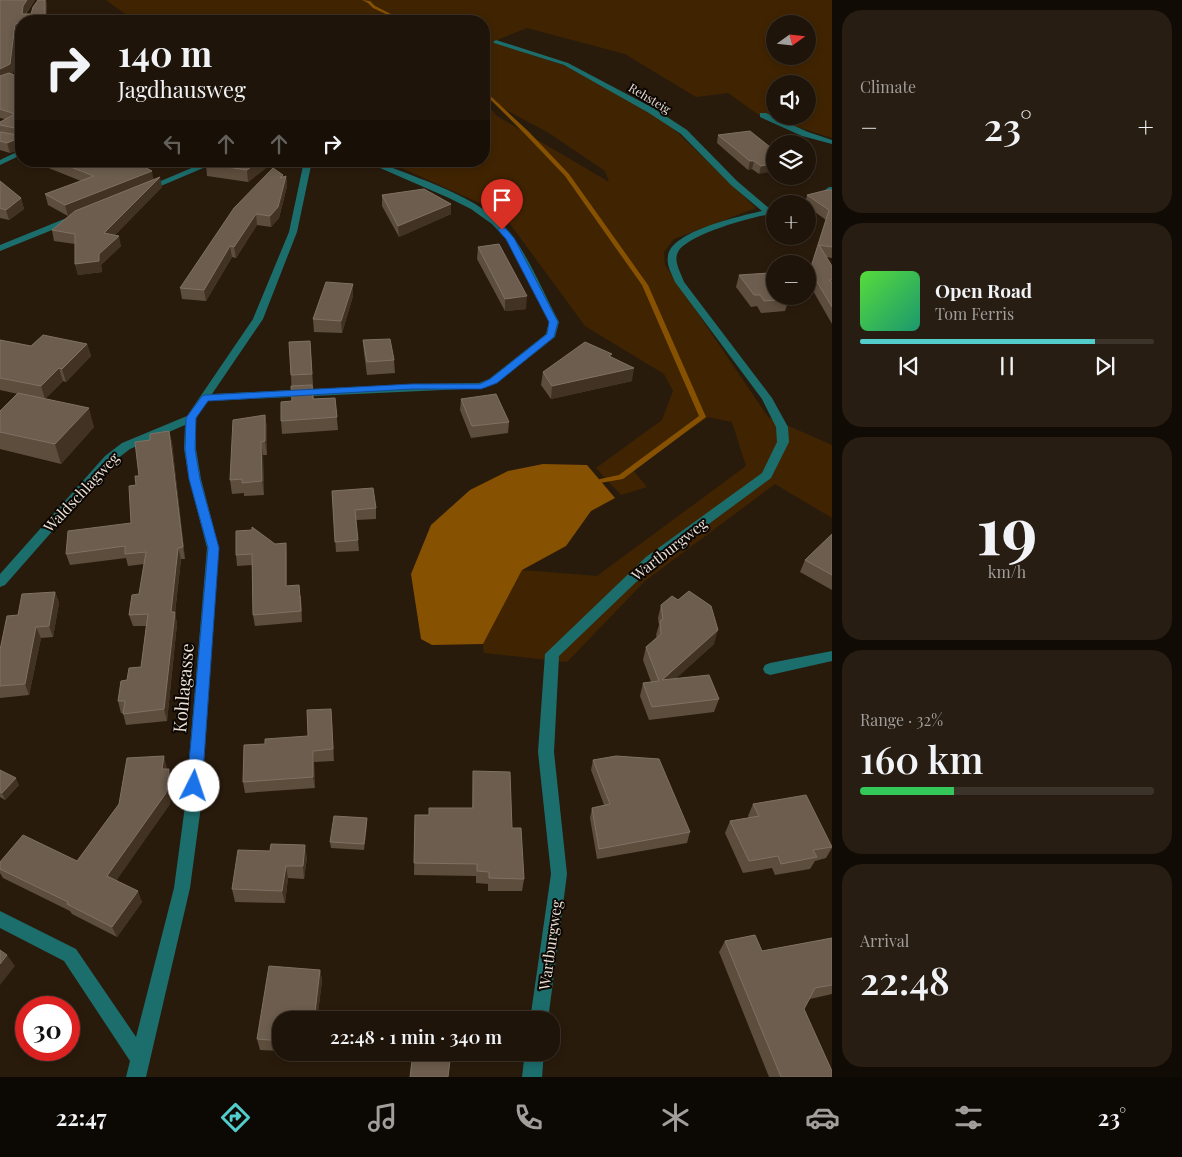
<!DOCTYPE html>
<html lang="en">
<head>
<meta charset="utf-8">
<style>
  :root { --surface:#1f1409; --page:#271d12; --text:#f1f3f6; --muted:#a19e9c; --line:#3c332a; --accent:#53cdcb }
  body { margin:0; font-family:"Playfair Display",serif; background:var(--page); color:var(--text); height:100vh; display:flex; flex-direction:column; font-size:19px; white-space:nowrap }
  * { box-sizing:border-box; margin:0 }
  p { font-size:16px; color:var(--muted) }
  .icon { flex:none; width:28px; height:28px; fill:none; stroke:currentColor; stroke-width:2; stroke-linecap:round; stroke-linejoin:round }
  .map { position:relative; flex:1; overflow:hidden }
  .sheet { display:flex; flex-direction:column; gap:10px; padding:10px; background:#110b05; width:350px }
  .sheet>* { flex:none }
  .top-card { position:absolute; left:15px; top:15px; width:475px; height:152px; border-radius:20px; box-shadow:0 2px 8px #0003,0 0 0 1px var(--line); background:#1f1409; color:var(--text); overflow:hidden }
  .needle { width:32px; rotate:75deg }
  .tools { position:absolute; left:766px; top:15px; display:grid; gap:10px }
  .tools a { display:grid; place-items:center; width:50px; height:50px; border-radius:50%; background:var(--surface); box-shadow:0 2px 8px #0003,0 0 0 1px var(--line); font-size:25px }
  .speed { position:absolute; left:15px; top:996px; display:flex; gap:10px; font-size:25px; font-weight:700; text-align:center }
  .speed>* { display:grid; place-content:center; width:65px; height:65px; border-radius:50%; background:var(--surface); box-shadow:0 2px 8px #0003,0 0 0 1px var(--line); line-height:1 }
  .speed .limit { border:8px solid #d22; background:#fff; color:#111 }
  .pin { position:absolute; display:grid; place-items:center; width:42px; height:42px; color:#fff; margin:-51px -21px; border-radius:50% 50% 50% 0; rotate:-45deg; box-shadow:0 0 5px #0007 }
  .pin .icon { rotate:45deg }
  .me { position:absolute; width:55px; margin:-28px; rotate:4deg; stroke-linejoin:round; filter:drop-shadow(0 0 4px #0008) }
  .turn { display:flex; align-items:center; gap:18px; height:105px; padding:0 20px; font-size:22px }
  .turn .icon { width:65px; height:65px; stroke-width:2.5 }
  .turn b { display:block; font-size:35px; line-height:42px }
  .lanes { display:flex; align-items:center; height:48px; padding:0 20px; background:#0003; justify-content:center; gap:25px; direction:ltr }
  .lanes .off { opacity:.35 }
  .big { font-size:38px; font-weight:600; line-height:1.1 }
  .sheet .card { flex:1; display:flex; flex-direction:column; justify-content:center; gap:8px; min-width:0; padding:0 18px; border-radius:20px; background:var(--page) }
  .sheet .dial { align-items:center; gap:0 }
  .dial b { font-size:65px; line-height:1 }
  .song { display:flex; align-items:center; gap:15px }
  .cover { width:60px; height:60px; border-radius:8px; background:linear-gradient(135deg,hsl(110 70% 55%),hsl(160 70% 35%)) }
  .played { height:5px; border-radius:2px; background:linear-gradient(90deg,var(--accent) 80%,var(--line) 80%) }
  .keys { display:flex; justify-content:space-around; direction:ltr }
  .heat { display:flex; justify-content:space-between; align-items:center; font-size:28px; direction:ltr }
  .charge { height:8px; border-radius:4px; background:linear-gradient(90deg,#34c759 32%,var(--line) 0) }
  .trip { position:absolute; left:272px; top:1011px; width:288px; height:50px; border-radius:20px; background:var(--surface); box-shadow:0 2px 8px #0003,0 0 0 1px var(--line); font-weight:600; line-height:50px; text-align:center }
  .tab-bar { display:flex; height:80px; justify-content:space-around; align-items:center; background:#0c0804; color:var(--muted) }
  .tab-bar .icon { width:35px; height:35px }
  .tab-bar .current { color:var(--accent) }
  .tab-bar b { font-size:22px; color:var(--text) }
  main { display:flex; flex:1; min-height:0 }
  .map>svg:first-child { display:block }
</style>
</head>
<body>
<main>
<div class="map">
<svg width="832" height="1077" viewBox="0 0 832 1077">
  <rect width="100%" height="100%" fill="#291b0c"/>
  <path fill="#402402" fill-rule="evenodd" d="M106,0H832V138L759,115L728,93L696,97L625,54L527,28L497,40L495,43L566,66L657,117L678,133L756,208L674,239L664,252L665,265L768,417L832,445V518L775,484L645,581L567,662L484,653L483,644L522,570L597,576L746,466L732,422L708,417L632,469L647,487L621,495L596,468L662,420L673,391L664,374L585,326L502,213L386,161H484V101L497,116L609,182L605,171L549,133L484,98V21H135ZM775,24H808V56H775ZM775,84H808V116H775Z"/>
  <path fill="#875102" d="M543,464L587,465L615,498L591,511L566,546L522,570L483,644L432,645L421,639L411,574L431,525L470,490L508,471Z"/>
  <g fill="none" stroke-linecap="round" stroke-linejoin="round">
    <path fill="#875102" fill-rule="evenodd" d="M362,0L370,1L375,6L405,21H401L373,8L368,3Z
      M484,90L529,132L569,174L648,285L706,417L623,479L600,483L596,481L600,479L619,475L699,416L642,285L565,176L525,134L484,93Z"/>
    <path fill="#1c6e6d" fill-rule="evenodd" d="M496,40L568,63L655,109L687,130L737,181L770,209L775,207V213L772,214C754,216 686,235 678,252C673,261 681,273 684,282L772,398L788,427L789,442L771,478L656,563L559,656L554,752L567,874L548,1020H530L551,874L538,752L545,654L646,557L762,473L777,442L776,427L762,399L675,282C672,274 666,265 668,256C671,231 741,216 762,211L731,185L681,134L649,113L564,65L494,43L493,42Z
      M21,72V76L0,85V81Z
      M760,113H766L808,132L832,140V144L802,136L760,117Z
      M21,150V155L0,165V160Z
      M208,161L215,163L149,191L142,189Z
      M304,161H312L297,232L263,319L212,394L412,384L479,383L489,379L546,334L549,322L506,239L492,224L471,209L449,198L364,161H375C418,179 487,198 514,238C532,264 544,294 559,322L555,337L497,383L485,388L208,401L196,418V449L201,479L219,548L201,806L190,888L146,1077H126L130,1061L64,961L0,928V911L76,949L136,1037L174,888L185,806L207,548L189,479L184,449L185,425L130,449L113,462L5,585L0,587V574L105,456L122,443L187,416L253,319L289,232Z
      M829,187H832V193C821,202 807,204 793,204L820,194Z
      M74,215L78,218L77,220L0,251V245Z
      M832,651V661L770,675L765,673L763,669L765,665L770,663Z
      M525,1052H544L542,1077H522Z"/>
  </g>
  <path fill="#5d4d3d" d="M0,0H35L26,14H31L47,3L21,21V32H18L13,73L12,74L21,78V158L20,157L18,150L10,153L0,150V125L5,119L0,118Z
    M718,135L775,151L759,174L752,169L748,170L717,143Z
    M31,161H156L146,168L153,179L162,187L115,235L121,246L101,265L102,272L78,275L75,264V244L54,241L52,230L71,214L68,216L48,205L45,194L81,181Z
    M275,161L248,182L207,176L206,164Z
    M283,175V177L286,176L287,186L279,218L271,227L257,225L236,258L232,257L206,301L182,299L180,288Z
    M0,181L21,198L24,209L9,220L0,218Z
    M832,190V258L826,257L832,266V324L808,282V277L826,220L808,207V204H805L807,195Z
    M382,195L451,204V214L399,237L382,206Z
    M478,247L526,309L505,311L477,259Z
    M739,275L789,299L785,311L761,313L757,306L751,307L736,287Z
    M353,296L342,333L314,332L313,319Z
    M0,340L31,346L87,344L91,356L66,382L63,381L45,399L94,427L61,464L0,449V411L18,394L0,390Z
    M363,340L394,360L395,373L367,375L364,353Z
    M310,341L314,399L335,398L338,430L282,434L281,421L292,401L291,375Z
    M612,357L632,381L551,399L541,385L543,372Z
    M461,399L509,422L508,433L471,438L460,410Z
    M265,415L267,428V455H263L264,495L244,496V493L232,494L230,480Z
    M169,431L172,443L185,559H181L175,613L177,624L167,721L126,725L123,713H121L118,701L127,680L141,667L146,626H133L129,615L139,594L144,564L128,566L126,558L70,565L66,554L131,523L136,485L150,440Z
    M332,491L376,508V519L356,520L359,551L336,552Z
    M236,531L287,554V586L301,596L302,622L255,626L253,615L252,565L237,566L236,555Z
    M832,534V590L800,572L805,560Z
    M55,592L59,603L53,637L41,638L29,695L0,698V650L18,615Z
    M661,605L714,644L675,679L719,699L714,712L649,720L640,696L643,683L651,682L643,660L646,647L657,638L656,635L659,625L658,618Z
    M332,720L334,761L314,762L315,788L245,793L243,782L308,736Z
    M593,760L690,832L687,843L597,859L590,818L592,808L604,805L591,770Z
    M167,768V769H169L172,780L170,804L116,880L142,902L117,937L72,914L70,911L3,878L0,873V862L77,861Z
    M0,770L19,785L5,800L0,797Z
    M473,771L512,828L524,879L522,891H488V884L476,883V876L414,875L415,815H429L472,808Z
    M753,804L832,846V848L826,858L815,861L810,869L775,875L772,868L743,873L725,833L730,821L749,818L748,816Z
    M367,818V824L364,850L331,848L330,842Z
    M307,857L304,879L288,878L285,903L235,902L232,889Z
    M832,938V994L810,999L804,1009L832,1077H769L719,952L725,941L762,951Z
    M320,970L322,981L317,1020H281V1051L260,1050L257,1039Z"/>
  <path fill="#423223" d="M27,0H35L25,14H22L23,6Z
    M45,0H46L47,3V21H43Z
    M21,23V32H18L13,73L0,79V69L15,24Z
    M19,138L21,148L18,147V150L10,153L7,143Z
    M140,161H156L139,174L137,163Z
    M259,161H275L248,182L247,170Z
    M750,161H754L752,169L748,170Z
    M775,163V171L759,174L761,166Z
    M152,171L154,181L68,216L65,205Z
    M286,176L287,186L279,218L271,227L270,216Z
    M160,177L162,187L106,244L104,233Z
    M21,198L24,209L9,220L6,210Z
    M451,204V214L399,237L398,226Z
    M256,214L257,225L236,258L234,247Z
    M119,236L121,246L101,265L102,272L78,275L75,264Z
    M230,246L232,257L206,301L204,290Z
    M353,284V296L342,333L341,321Z
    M527,296L526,309L505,311V299Z
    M87,344L91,356L66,382L62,369Z
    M59,368L63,381L45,399L41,386Z
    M634,368L632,381L551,399L552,386Z
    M89,408L94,427L61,464L55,444Z
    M265,415L267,428V455L265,441Z
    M169,431L172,443L185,559L183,547Z
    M261,442L263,455L264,495L262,481Z
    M286,543L287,554V597L286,586Z
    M178,548L181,559L175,613L177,624L167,721L164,709L171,612Z
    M55,592L59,603L53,637L49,626Z
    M36,627L41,638L29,695L25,684Z
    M718,630L714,644L659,694L662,680Z
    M331,709L332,720L334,761L333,749Z
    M313,751L314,762L315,788L313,777Z
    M164,756L167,768L166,781L162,769Z
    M169,769L172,780L170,804L112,887L107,876Z
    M16,778L19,785L5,800L2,793Z
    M367,818V824L364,850V844Z
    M305,845L307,857L304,879L303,866Z
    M286,866L288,878L285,903L282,891Z
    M138,891L142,902L117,937L112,927Z
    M7,955L15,966L0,985V964Z
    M320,970L322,981L317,1020H314Z"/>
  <path fill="#6c5d4e" stroke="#7f7163" d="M0,0H27L23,6L22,14H31L33,7L38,0H45V21H21V23L15,24L10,64L0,69Z
    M9,73L21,78V149L18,147L20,145L19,138L7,143L0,141V132L18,135L20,129L0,125V122L15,114L0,109V76Z
    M750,131L775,151V163L761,166L754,161H750L718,135Z
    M55,161H140L137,163L152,171L65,205L45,194L94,176Z
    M209,161H259L247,170L206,164Z
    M273,168L283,175L280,178L286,176L278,207L270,216L256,214L234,247L230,246L204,290L180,288L234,208Z
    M160,177L104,233L119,236L99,254V261L75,264V234L52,230L75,211Z
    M0,181L21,198L6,210L0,208Z
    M424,189L451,204L398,226L382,195Z
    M827,190H832V247L819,245L832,266V280H829L832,283V307L810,270L829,210L807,195Z
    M499,244L527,296L505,299L478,247Z
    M769,273L775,281V296H787L789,299L764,301L760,295H754L739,275Z
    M326,282L353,284L341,321L313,319Z
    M43,335L87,344L62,369L59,368L41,386L0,378V340L31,346Z
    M390,339L394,360L367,362L363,340Z
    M310,341L312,374L291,375L289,342Z
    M585,342L612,354L609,356L634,368L552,386L543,372Z
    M312,385L313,399L335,398L337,417L281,421V402L292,401L291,386Z
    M18,393L89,408L55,444L0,432V411Z
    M496,394L509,422L472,426L461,399Z
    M265,415V441L261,442L262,481L242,483V479L230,480L233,420Z
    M169,431L183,547L178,548L171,612H175L164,709L123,714L125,701H118L121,681L127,680L129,668L141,667L148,614L129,615L132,595L139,594L146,552L125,554V546L66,554L68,531L131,523L129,486L136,485L135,476H139L135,442L150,440V434Z
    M373,488L376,508L355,510L358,540L335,542L332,491Z
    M252,527L275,544L286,543V586L299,585L301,611L253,615L252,554L236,555V531L252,530Z
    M832,534V575L805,560Z
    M689,591L711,606L718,630L662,680L709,675L719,699L652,707L643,683L659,681L646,647L661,634L660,621L663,619L661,605L672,596L678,600Z
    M55,592L49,626L36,627L25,684L0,686V650L7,616L18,615L22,594Z
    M331,709L333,749L313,751V777L243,782L244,745L265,744V739L308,736L307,710Z
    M164,756L162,769H169L166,793L107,876L138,891L112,927L67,904L68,902L0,869V862L23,835L77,861L119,804L127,758Z
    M616,756L659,759L690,832L599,849L592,808L610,804L593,760Z
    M0,770L16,778L2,793L0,792Z
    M473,771L510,772L512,828H521L524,879L489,878V872L477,871V864L414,863L415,815H429V808H473Z
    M806,795L832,847L813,850L817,857L781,864L778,856L749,861L730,821L759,816L753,804Z
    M334,816L367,818L364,844L330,842Z
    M271,844L305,845L303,866H286L282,891L232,889L238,850L270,851Z
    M755,935L762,951L832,938V985L815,988L804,1009L832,1071V1077H781L725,941Z
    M0,950L7,955L0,964Z
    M269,966L320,970L314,1020H281V1041L257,1039Z
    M413,1052H451L448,1077H410Z"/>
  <path fill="#1a73e8" stroke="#114b97" d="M500,228H505L514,238L558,322L554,337L497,383L481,389H412L208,401L196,418L195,449L200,479L219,548L202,786L200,790L194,792L189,790L187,786L208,548L189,479L185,449L186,418L202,396L205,395L412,384H480L490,379L547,334L549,322L506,239L498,230Z"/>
  <g text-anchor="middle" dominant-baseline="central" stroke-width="4" stroke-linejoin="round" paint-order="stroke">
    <g font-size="12" fill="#e9dfd5" stroke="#0d0703">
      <text transform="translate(650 98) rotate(31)">Rehsteig</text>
    </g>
    <g font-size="15" fill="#e9dfd5" stroke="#0d0703">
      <text transform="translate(81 492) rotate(-47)">Waldschlagweg</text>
      <text transform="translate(669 549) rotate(-38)">Wartburgweg</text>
      <text transform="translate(550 945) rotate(-82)">Wartburgweg</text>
    </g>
    <g font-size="18" fill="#e9dfd5" stroke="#0d0703">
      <text transform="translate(183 688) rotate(-85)">Kohlagasse</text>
    </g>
  </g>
</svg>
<div class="tools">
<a><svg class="needle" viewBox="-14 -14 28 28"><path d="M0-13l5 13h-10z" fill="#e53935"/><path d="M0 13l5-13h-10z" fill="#a19e9c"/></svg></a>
<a><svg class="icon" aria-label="sound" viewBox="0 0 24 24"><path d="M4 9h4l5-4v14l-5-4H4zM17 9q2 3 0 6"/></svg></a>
<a><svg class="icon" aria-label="layers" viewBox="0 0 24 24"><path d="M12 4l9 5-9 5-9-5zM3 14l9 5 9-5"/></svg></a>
<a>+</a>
<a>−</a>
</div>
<div class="speed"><div class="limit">30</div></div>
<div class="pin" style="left:502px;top:230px;background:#d93025"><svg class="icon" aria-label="arrive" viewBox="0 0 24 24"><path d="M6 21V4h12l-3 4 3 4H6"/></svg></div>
<svg class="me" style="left:194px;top:786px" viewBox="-20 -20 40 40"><circle r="19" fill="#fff"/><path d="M0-13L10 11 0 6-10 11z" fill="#1a73e8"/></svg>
<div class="trip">22:48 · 1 min · 340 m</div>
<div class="top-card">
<div class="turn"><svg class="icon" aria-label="right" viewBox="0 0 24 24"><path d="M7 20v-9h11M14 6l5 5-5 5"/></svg><div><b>140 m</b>Jagdhausweg</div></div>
<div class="lanes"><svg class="icon off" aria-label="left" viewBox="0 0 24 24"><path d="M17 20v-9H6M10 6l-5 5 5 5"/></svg><svg class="icon off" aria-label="ahead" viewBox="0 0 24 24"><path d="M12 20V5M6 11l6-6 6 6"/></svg><svg class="icon off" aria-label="ahead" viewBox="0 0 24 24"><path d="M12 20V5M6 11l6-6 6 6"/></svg><svg class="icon" aria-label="right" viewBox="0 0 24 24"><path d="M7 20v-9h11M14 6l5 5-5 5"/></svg></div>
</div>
</div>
<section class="sheet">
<div class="card"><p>Climate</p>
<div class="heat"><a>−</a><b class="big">23°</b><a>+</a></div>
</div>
<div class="card">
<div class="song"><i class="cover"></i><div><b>Open Road</b><p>Tom Ferris</p></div></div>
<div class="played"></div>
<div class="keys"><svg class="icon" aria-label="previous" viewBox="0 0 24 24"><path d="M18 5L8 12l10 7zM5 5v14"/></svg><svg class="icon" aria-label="pause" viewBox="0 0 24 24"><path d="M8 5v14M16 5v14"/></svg><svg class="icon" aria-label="next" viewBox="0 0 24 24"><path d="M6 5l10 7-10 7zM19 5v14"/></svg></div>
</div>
<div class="card dial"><b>19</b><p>km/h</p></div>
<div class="card"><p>Range · 32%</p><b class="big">160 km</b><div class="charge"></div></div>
<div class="card"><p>Arrival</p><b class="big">22:48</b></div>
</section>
</main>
<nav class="tab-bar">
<b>22:47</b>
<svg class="icon current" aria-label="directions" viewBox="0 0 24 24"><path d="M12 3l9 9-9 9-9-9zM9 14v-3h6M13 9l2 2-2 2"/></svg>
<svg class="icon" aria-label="music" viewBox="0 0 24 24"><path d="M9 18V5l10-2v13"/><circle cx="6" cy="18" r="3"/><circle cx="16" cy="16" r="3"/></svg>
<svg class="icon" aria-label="phone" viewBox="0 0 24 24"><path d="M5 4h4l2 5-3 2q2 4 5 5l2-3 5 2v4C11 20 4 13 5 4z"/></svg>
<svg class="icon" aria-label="climate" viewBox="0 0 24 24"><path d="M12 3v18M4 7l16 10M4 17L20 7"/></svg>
<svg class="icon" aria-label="car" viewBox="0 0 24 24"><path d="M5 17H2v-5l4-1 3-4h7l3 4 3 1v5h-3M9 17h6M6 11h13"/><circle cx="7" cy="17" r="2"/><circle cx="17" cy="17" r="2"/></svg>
<svg class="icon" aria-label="filters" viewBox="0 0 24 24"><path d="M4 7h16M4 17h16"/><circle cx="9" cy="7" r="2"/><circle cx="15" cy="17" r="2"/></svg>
<b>23°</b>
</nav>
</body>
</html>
